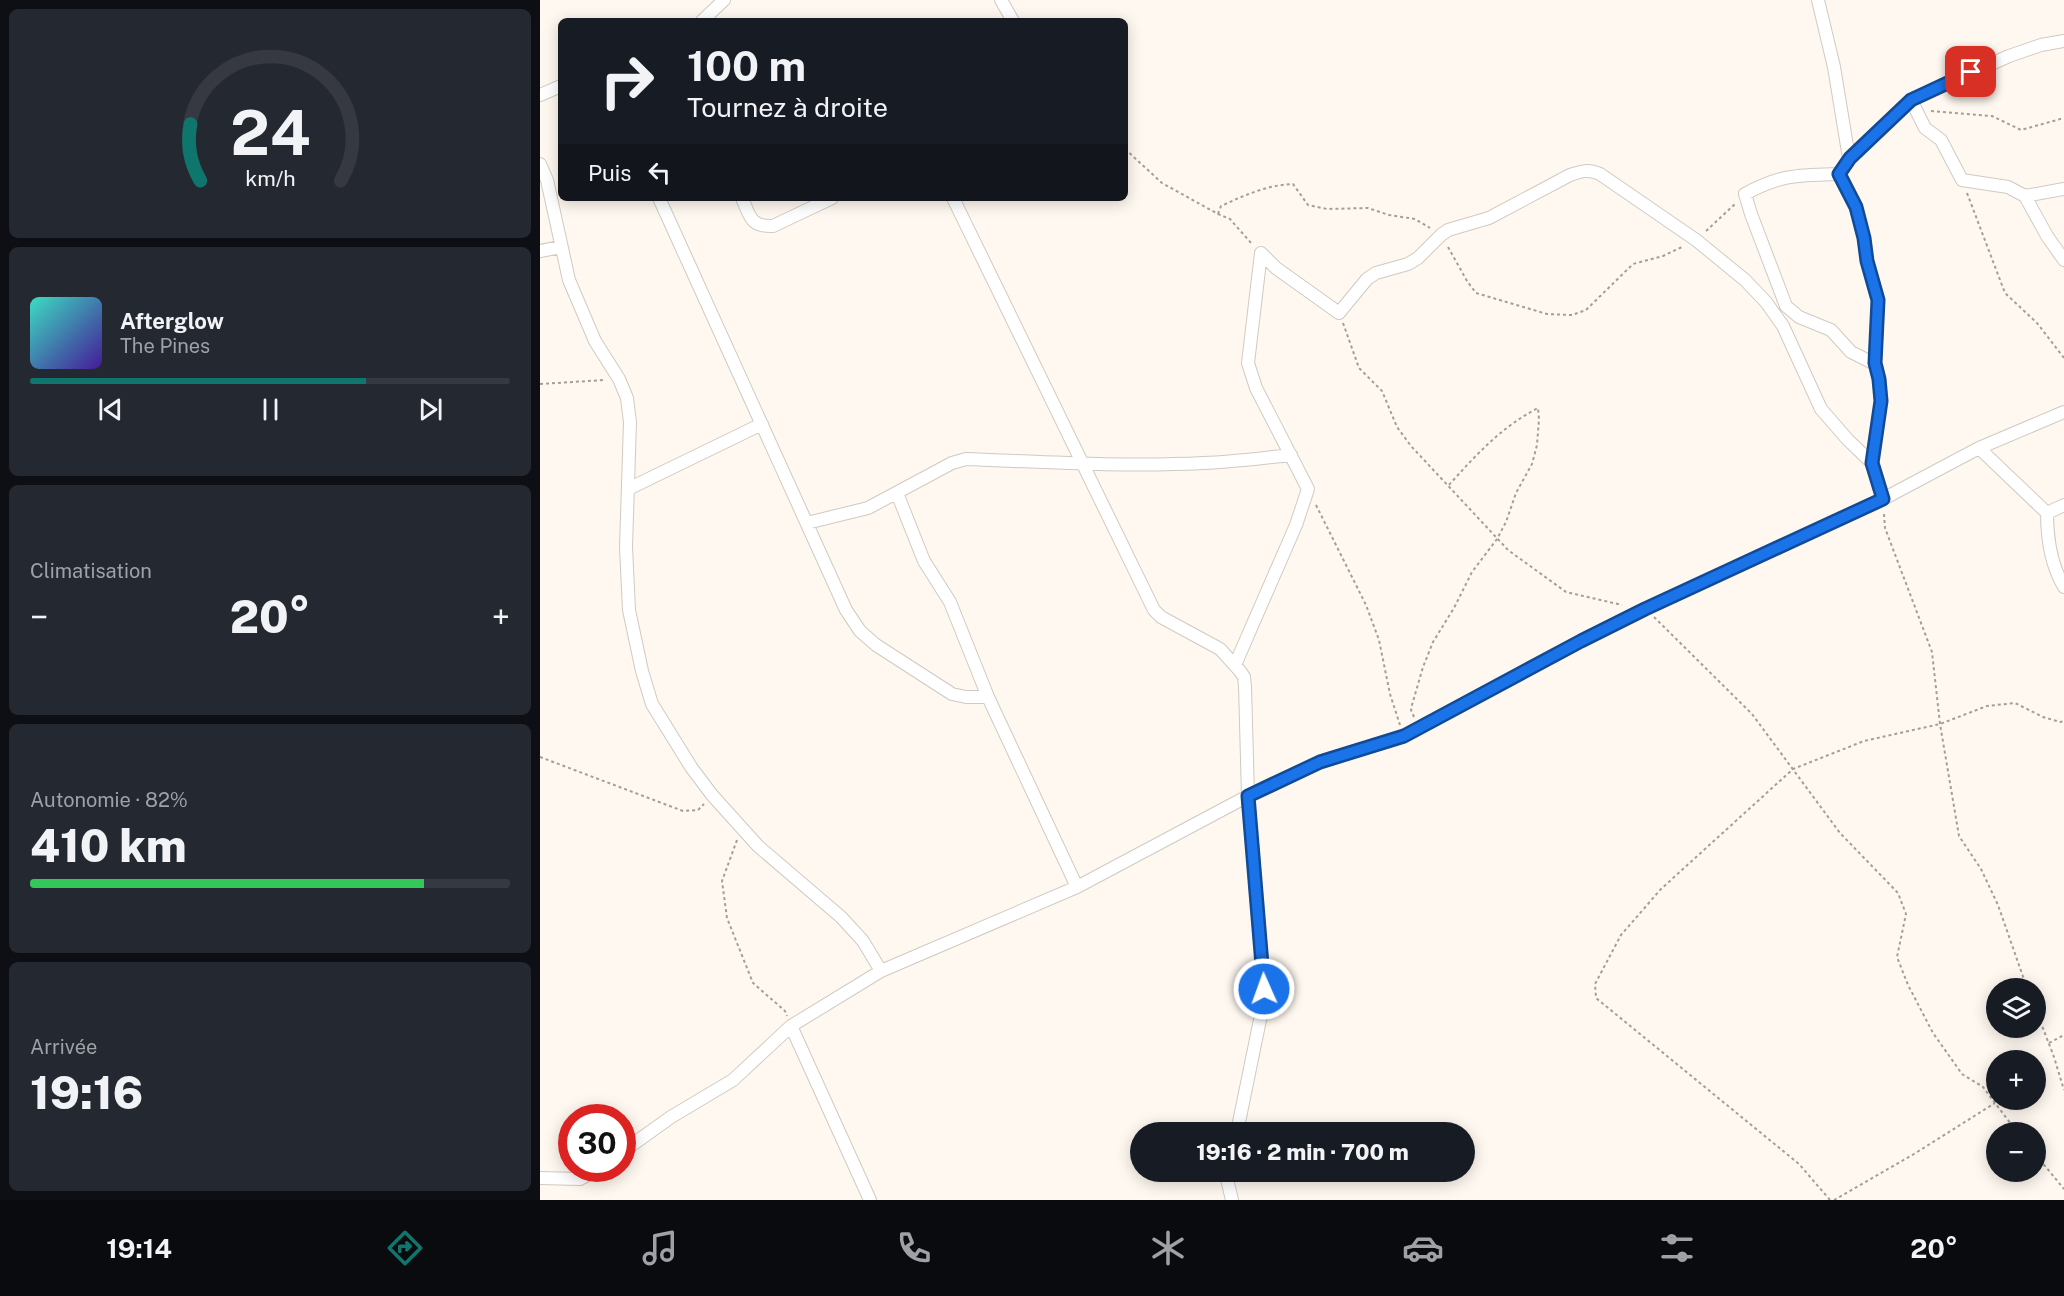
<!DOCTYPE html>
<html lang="fr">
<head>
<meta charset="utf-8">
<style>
  :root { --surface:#171b24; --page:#242831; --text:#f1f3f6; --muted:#9ea1a6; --line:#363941; --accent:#0f766e }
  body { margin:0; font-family:"Public Sans",sans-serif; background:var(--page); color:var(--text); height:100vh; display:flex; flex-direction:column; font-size:22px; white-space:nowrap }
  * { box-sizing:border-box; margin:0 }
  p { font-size:20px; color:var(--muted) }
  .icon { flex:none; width:33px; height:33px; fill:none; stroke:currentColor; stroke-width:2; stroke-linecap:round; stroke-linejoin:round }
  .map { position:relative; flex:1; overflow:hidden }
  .panel { display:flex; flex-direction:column; gap:9px; padding:9px; background:#0d0f14; width:540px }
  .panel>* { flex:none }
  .hud { position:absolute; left:18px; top:18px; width:570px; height:183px; border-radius:9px; box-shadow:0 3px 15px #0003; background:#171b24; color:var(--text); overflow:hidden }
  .fabs { position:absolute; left:1446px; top:978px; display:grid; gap:12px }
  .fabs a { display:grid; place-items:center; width:60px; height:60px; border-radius:50%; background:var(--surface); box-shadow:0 3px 15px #0003; font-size:30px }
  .speed { position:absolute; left:18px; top:1104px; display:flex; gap:12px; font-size:30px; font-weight:700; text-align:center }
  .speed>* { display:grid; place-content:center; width:78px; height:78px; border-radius:50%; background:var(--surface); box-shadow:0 3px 15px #0003; line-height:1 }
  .speed .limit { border:9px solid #d22; background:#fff; color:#111 }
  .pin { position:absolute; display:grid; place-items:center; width:51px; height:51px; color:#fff; margin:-26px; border-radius:12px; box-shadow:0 3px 9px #0006 }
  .me { position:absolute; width:66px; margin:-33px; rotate:358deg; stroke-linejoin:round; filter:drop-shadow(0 0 4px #0008) }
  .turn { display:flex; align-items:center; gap:21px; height:126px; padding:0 30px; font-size:27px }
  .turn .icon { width:78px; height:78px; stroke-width:2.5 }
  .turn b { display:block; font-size:42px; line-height:51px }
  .then { display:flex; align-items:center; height:57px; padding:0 30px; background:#0003; gap:12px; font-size:22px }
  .big { font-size:45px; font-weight:800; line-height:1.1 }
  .panel .tile { flex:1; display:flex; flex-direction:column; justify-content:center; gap:9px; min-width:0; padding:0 21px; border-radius:9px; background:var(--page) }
  .panel .dial { align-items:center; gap:0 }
  .dial svg { height:156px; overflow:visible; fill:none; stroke:var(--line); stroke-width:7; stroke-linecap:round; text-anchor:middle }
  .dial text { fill:var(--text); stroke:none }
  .song { display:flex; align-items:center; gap:18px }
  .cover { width:72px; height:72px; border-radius:9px; background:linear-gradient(135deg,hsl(170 70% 55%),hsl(260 70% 35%)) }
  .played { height:6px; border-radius:3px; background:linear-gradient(90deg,var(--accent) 70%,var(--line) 70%) }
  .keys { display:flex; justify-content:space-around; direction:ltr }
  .heat { display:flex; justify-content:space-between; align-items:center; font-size:33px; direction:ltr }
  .charge { height:9px; border-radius:4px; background:linear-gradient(90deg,#34c759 82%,var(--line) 0) }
  .trip { position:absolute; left:590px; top:1122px; width:345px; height:60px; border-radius:30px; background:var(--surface); box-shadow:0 3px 15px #0003; font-weight:800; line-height:60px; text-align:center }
  .tab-bar { display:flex; height:96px; justify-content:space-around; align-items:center; background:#090b0e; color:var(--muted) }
  .tab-bar .icon { width:42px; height:42px }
  .tab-bar .selected { color:var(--accent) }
  .tab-bar b { font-size:27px; color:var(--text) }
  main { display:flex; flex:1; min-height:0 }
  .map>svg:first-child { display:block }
</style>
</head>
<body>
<main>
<section class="panel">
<div class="tile dial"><svg viewBox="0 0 100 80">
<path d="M14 69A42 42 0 1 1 86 69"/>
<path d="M14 69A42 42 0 0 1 9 40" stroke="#0f766e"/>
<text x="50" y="56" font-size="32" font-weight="700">24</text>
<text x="50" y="72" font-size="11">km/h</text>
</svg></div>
<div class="tile">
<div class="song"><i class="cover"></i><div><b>Afterglow</b><p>The Pines</p></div></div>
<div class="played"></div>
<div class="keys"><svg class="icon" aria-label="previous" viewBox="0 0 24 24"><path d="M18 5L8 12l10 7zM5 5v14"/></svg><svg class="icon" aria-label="pause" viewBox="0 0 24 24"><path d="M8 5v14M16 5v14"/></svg><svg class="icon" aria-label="next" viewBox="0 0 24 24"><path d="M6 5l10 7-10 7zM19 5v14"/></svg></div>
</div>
<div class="tile"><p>Climatisation</p>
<div class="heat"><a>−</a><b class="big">20°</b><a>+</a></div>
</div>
<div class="tile"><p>Autonomie · 82%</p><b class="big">410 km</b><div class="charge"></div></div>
<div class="tile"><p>Arrivée</p><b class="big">19:16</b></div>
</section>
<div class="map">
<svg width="1524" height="1200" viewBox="0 0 1524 1200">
  <rect width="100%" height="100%" fill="#fef8f0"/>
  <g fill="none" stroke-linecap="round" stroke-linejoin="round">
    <defs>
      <path id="minor" d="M461,0L473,21
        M1278,0L1294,67L1309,158L1300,174
        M162,21L184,0
        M0,95L21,86
        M1371,100L1385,128L1401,140L1422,180L1468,187L1485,196L1524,189
        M1309,158L1371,100L1469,56L1501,45L1524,41
        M0,164L7,180L29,280L55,341L79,379L87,398L90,422L86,547L89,610L102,671L112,704L151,767L172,795L218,846L301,917L323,941L341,971
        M1300,174C1259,175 1242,174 1205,194L1211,214L1246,306L1259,317L1291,330L1311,352L1335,364
        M1300,174L1316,207L1324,238L1327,261L1338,300L1335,364L1339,379L1341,401L1332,463
        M1485,196L1507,236L1524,260
        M119,198L306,610L320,631L336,645L412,694L426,697H448L537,887
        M202,198C210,216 210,227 233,226L292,198
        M413,198L614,610L621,617L680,649L700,671L704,677L705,686L708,796L724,989L722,1010L697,1132
        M0,251L21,247
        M721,253L736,268L799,313L827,279L836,273L868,264L878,258L901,235L908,230L949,218L1030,175C1042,171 1048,169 1060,174L1156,240L1205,280L1226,302L1243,326L1281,409L1308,440L1332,463L1343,499
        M1439,448L1507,513C1507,538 1511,565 1524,587
        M88,489L222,424
        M357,493L384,561L410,602L448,697
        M1507,513L1524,505
        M267,523L328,508L412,463L426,459C505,462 585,467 664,463C693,462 722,458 751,455
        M695,665L756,525L768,489L716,388L708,363L721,253
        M82,1152L131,1117L193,1080L251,1026
        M689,1172L687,1179L692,1200
        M0,1178L40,1179L60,1168
        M330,1200L251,1026L341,971L537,887L708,796L780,762L864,736L1041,641L1105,609L1343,499L1439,448L1524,412"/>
    </defs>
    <use href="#minor" stroke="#cfcac2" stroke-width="14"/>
    <path stroke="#a39e98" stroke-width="2" stroke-dasharray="3 3" stroke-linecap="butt" d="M1391,111L1452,116L1481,130L1524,118
      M585,149L622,183L678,214L690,219L712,244
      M1427,193L1465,293L1497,323L1524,358
      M678,214L681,206C705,195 727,185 753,184L768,205L787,209L828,208L849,215L875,219L890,228
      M1166,231L1195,204
      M908,247L927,281L936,293L1007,314L1032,315L1046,310L1093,264L1123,256L1144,246
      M803,323L819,368L842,391L857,427L871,446L968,550L1026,592L1082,605
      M0,384L64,380
      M776,505L826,605L839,640L850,694L860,725
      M1344,514L1345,528L1392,652L1400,724L1419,836L1441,869L1458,905L1487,988
      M1114,617L1212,714L1300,833L1358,893L1366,914L1357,957L1368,985L1393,1033L1422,1074L1443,1087L1477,1132
      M874,717L871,710L872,705L883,667L893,642L914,608L932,572L957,539L966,522L976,493L992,464L997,445L999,419L998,408C961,427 935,456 908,486
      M0,757L143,811L158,810L164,804
      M197,840L182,881L187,918L213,983L245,1011L247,1016
      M1496,1010L1514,1057L1524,1090
      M1509,1043L1524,1035
      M1496,1155L1524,1189
      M1290,1200L1259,1164L1056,998L1055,984L1081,935L1121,889L1253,769L1324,741L1400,724L1447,706L1475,703L1503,717L1520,722L1524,721
      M1294,1200L1374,1154L1455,1103"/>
    <use href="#minor" stroke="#fff" stroke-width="12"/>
  </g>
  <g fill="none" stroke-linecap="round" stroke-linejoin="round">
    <defs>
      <path id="route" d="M724,989L708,796L780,762L864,736L1041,641L1105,609L1343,499L1332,463L1341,401L1339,379L1335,363L1338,300L1327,261L1324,238L1316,207L1299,174L1310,158L1371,100L1431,72"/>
    </defs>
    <use href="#route" stroke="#114b97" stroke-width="15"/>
    <use href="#route" stroke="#1a73e8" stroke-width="10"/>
  </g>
</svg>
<div class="fabs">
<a><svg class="icon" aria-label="layers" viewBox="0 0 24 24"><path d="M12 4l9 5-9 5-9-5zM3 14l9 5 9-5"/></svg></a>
<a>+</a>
<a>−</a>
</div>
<div class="speed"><div class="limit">30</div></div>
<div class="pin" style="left:1431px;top:72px;background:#d93025"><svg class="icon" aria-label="arrive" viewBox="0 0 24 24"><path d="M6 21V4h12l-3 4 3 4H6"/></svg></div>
<svg class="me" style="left:724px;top:989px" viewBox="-20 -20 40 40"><circle r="17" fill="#1a73e8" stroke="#fff" stroke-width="3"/><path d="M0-11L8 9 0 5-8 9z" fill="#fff"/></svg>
<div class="trip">19:16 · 2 min · 700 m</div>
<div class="hud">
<div class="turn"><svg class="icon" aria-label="right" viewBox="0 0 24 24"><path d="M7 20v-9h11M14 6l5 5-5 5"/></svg><div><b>100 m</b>Tournez à droite</div></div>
<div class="then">Puis<svg class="icon" aria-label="left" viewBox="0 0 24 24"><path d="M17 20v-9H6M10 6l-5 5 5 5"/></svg></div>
</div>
</div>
</main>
<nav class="tab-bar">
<b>19:14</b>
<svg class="icon selected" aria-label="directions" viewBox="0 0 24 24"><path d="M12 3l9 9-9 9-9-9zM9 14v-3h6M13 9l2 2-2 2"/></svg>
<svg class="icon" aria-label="music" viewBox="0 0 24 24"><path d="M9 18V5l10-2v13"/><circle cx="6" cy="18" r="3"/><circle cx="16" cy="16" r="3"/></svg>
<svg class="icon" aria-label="phone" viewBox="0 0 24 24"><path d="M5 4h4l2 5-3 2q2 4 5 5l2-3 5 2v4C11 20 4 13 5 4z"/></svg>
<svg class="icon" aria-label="climate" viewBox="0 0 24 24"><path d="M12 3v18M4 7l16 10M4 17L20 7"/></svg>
<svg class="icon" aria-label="car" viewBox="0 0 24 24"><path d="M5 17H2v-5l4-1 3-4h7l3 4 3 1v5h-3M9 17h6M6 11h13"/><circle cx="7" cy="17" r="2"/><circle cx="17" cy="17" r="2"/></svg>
<svg class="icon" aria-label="filters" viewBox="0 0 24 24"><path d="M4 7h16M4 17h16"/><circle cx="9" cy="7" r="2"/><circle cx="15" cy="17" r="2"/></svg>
<b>20°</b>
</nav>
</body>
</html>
